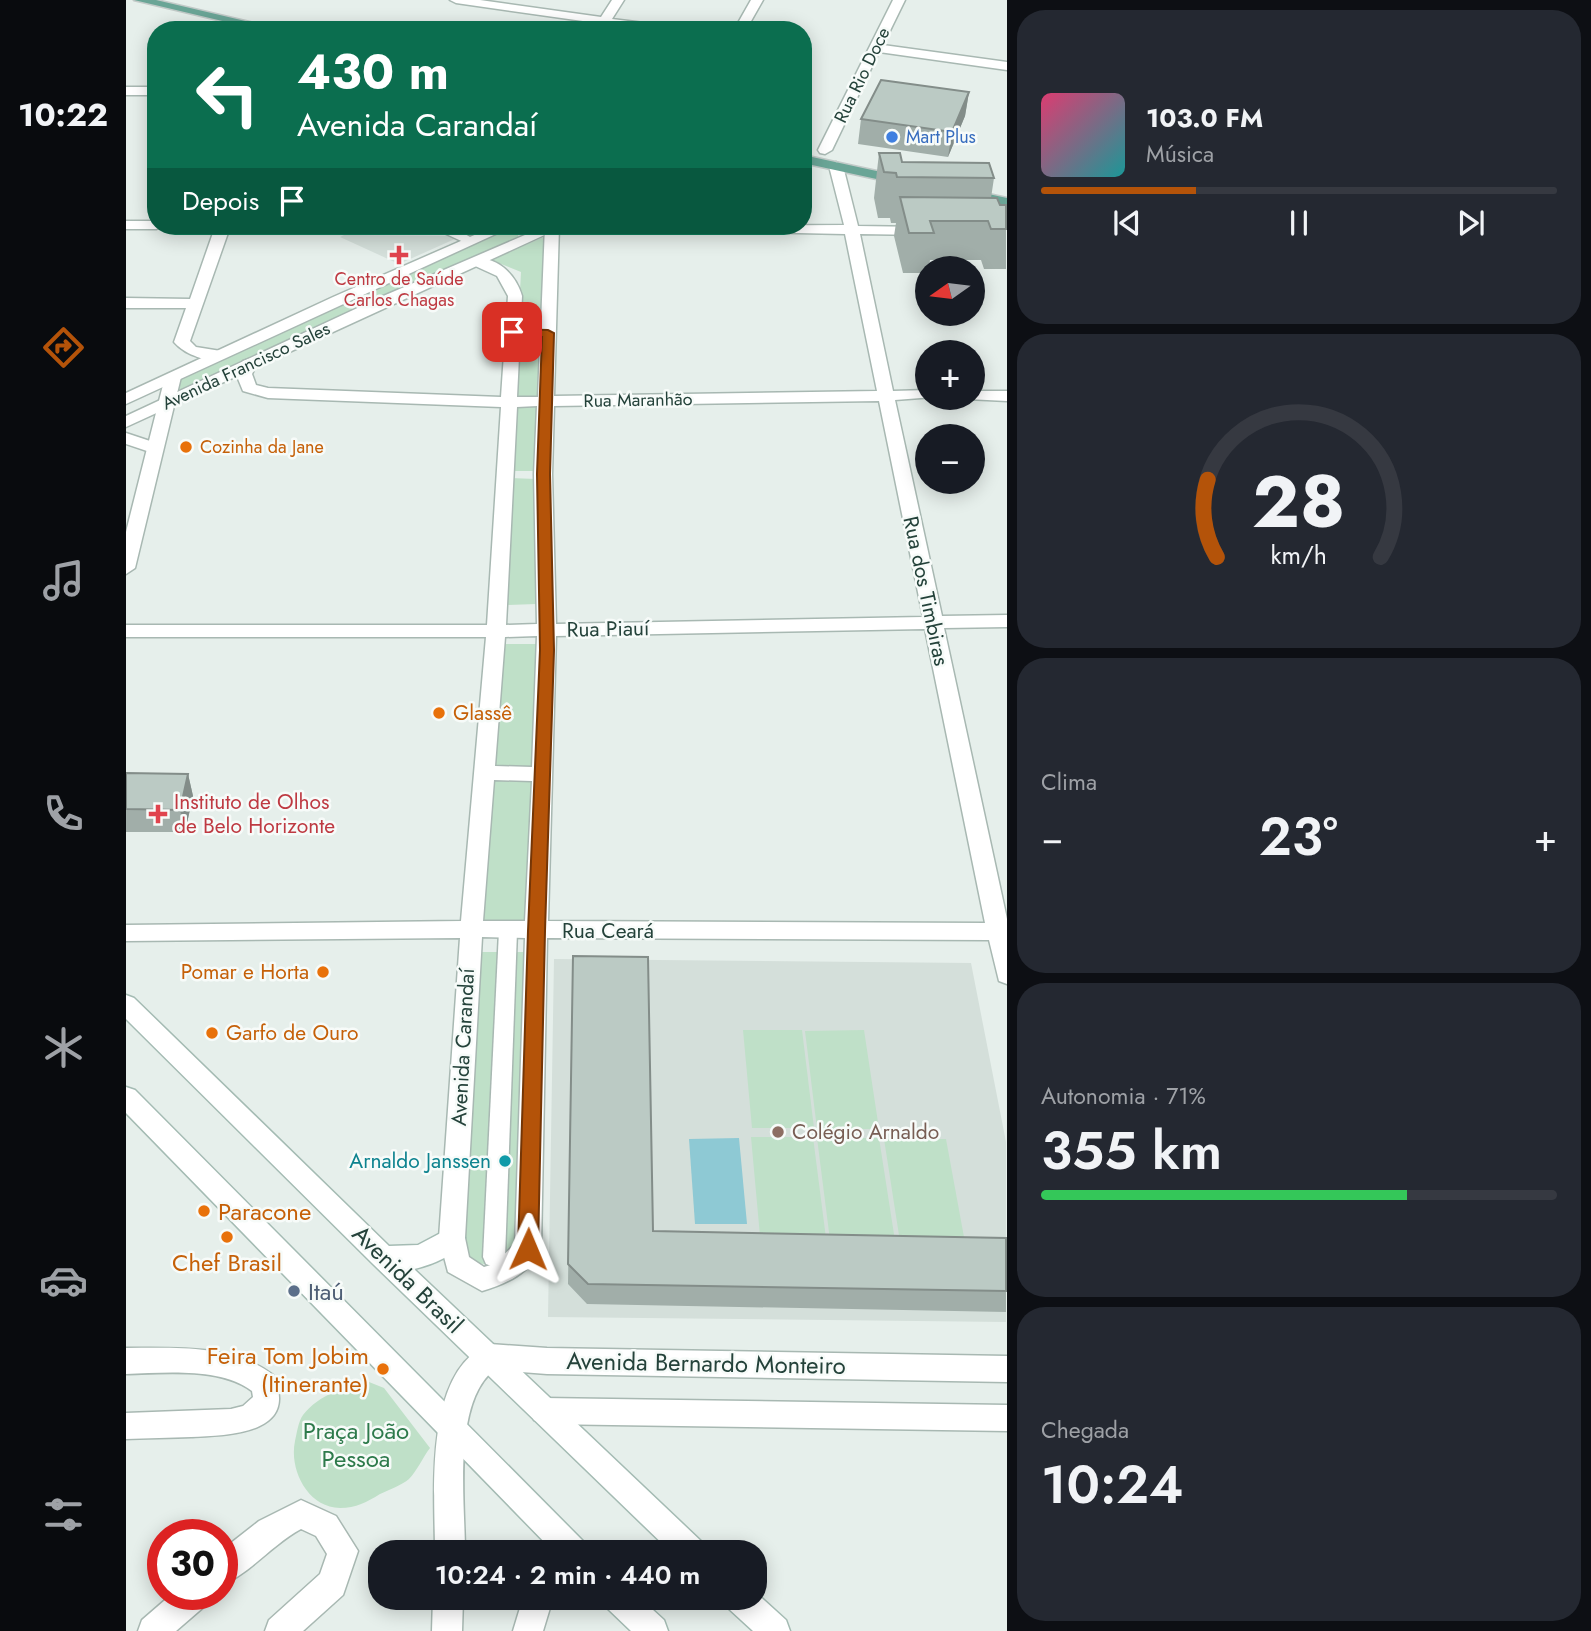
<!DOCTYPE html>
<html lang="pt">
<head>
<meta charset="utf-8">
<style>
  :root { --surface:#171b24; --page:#242831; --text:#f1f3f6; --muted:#9ea1a6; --line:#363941; --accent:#b45309 }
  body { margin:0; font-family:Jost,sans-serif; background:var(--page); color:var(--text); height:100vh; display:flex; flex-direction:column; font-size:26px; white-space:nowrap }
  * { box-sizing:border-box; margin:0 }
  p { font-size:23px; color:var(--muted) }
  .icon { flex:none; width:38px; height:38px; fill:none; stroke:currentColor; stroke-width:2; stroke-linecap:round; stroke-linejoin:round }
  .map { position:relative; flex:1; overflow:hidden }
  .panel { display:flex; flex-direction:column; gap:10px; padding:10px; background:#0d0f14; width:584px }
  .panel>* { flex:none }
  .top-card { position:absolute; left:21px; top:21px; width:665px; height:214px; border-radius:28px; box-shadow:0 4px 18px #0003; background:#0b6e4f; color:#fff; overflow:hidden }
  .needle { width:46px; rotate:256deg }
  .buttons { position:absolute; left:789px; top:256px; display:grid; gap:14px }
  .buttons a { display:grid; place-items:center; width:70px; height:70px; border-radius:50%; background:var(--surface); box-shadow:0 4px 18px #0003; font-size:35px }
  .speed { position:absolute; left:21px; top:1519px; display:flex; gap:14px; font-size:35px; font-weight:700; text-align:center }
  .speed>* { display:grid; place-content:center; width:91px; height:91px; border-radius:50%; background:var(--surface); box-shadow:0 4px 18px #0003; line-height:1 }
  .speed .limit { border:10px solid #d22; background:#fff; color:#111 }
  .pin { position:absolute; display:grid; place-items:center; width:60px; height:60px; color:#fff; margin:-30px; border-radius:14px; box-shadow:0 4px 10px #0006 }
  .me { position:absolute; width:77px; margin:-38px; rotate:1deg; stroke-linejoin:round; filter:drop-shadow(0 0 5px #0008) }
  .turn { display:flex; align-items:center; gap:24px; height:147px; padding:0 35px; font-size:32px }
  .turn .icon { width:91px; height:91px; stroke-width:2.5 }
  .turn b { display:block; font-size:49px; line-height:60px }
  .then { display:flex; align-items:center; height:66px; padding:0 35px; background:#0003; gap:14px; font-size:26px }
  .big { font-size:52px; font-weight:600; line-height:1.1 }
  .panel .card { flex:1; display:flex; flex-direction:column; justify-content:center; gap:10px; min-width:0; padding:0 24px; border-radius:28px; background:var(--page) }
  .panel .dial { align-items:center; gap:0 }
  .dial svg { height:182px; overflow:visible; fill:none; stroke:var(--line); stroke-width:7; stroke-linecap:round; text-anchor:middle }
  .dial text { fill:var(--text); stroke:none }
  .song { display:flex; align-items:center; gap:21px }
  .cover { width:84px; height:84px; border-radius:10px; background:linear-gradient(135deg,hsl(340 70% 55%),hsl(180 70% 35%)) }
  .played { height:7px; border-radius:4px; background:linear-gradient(90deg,var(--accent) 30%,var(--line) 30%) }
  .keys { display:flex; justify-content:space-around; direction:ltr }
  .heat { display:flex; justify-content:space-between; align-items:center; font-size:38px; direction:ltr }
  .charge { height:10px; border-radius:5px; background:linear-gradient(90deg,#34c759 71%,var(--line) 0) }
  .trip { position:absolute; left:242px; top:1540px; width:399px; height:70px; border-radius:28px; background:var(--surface); box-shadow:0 4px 18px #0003; font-weight:600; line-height:70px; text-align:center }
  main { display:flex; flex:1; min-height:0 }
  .dock { display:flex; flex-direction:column; width:126px; justify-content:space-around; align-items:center; background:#090b0e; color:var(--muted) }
  .dock .icon { width:49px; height:49px }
  .dock .current { color:var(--accent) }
  .dock b { font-size:32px; color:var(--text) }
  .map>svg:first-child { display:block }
</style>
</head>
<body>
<main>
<nav class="dock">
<b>10:22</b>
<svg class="icon current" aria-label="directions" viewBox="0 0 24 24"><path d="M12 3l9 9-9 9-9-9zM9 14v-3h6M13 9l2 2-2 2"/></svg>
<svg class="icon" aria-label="music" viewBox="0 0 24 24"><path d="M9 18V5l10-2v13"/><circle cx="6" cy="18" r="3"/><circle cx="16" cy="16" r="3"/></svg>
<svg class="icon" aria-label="phone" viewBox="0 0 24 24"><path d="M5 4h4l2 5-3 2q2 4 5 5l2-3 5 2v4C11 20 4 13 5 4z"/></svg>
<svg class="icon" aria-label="climate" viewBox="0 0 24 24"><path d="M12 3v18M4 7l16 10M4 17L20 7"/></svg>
<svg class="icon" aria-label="car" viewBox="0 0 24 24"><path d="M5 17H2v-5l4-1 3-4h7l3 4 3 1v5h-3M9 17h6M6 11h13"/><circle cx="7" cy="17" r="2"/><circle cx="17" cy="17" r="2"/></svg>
<svg class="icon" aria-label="filters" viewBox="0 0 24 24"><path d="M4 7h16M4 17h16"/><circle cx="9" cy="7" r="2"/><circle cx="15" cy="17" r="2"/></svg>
</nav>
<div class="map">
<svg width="881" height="1631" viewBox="0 0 881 1631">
  <rect width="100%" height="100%" fill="#e6efeb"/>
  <path fill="#d4dfda" d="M218,235L329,236L331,238L273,264L214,237Z
    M428,959L845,963L880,1142V1322L422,1317Z"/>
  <path fill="#bfe0c8" d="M332,226H393L392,238L264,293L49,395L54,379L354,241L332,229Z
    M420,236L413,330H392L395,272L365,260Z
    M391,337H415V399H390Z
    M390,405H413L412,471H385Z
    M384,478L410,479V604L380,605Z
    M376,644H412L409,769H366Z
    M366,778H408L402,923H357Z
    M347,952H407L394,1246C372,1264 367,1271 339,1257L334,1237Z
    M617,1030H676L688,1128H626Z
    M738,1030L753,1129H691L679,1031Z
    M625,1137H687L701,1246L635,1247Z
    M691,1138H753L770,1247L705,1248Z
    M758,1139H820L840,1248H775Z
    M243,1382L258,1388L304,1448C297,1457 291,1471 283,1479C276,1485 263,1490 254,1494C241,1502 230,1508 214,1508C181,1507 163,1469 169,1441C171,1433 172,1422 177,1415C194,1394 218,1387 243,1382Z"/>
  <path fill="#8ec9d4" d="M613,1138L621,1224H569L563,1139Z"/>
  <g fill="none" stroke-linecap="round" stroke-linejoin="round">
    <defs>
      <path id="pedestrian" d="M382,924L389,926L391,931L379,1257L376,1264L368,1267L360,1264L357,1257L373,931L375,926Z"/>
      <path id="minor" d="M324,0H354L475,17L486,0H498L486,19L542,26L548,30H515L482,25L479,30H467L471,23L330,3Z
        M625,0H637L620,30H608Z
        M767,0H779L757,45L881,62V70L753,52L706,150L699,154L694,153L692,150Z
        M0,87H30V95H0Z
        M710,162L717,166L732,226L796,227L803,231L796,235L734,234L767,391L802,390V397H808L769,400L816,616L881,615V627L818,628L881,919V984L873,981L863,940L421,938L415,1249C404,1273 380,1284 356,1291L322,1272L313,1238L334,938L0,941V925L335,921L360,637H0V625H361L375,407L142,398L117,391L110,374L117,361L123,359L131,364L126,374L130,385L142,388L375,397L382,296L371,276L347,265L345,262L347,259C371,255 390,275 396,296L391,397H412L419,226H433L428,396L751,391L719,234L518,230L511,226L718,225L703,166ZM753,401L797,617L430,624L426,474L428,406ZM411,406L408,474L411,624L380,625L391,407ZM799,629L859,923L422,921L430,636ZM411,636L406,767L369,766L379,637ZM368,780L406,781L399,921H357ZM356,937L399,938L389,1244L368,1264L358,1267L343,1257L339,1238Z
        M0,221H30V226H37L30,229H0Z
        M71,226H325L351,241L344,245L318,233L307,232L103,230L64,341L70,347L101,352L103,355C89,367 59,355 48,342L60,308H0V298L64,299L88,230H78Z
        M47,372L55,377L9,568L0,574V532L39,377Z
        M847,391H881V401L841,399L840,397H847Z
        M0,1348C49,1348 107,1344 147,1375C174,1434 104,1435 65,1437C44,1438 22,1438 0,1439V1413L105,1409L117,1406L127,1397L126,1391C94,1367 38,1373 0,1374Z
        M175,1500L210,1516L232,1551L217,1595L177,1631H139L143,1620L194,1574L201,1554L190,1536L175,1529C147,1544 123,1574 96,1585V1550L133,1521Z
        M46,1594H84L80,1605L50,1631H12L16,1620Z"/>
      <path id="tertiary" d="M369,226H387L0,404V393L207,297Z
        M420,226H438L0,427V416L255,297Z
        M0,433L33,444L35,448L27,453L0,444Z
        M364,1344L421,1348L881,1356V1382L421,1374L368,1370C326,1403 339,1503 339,1552H309C309,1494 297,1370 364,1344Z
        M418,1398L881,1405V1431L418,1424L408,1420L404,1411L408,1402Z
        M307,1598H337L336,1631H306Z
        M397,1598H427L417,1631H387Z"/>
      <path id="secondary" d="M0,995L8,998L263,1246L292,1245L326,1227L335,1230L339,1238C331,1255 306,1265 288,1269L576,1542L581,1552H545L247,1264L0,1019Z
        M0,1087L9,1090L458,1542L463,1552H428L0,1113Z
        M628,1591L660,1620L664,1631H627L603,1609L599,1598H628Z
        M478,1598H514L538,1620L542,1631H505L482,1609Z"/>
      <path id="primary" d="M8,0H30L157,30H134Z
        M677,155L778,177L785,181L778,185L677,163Z
        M844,190L881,198V206L839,197L837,194Z"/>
    </defs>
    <use href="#pedestrian" stroke="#a8b8b2" stroke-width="3"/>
    <use href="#minor" stroke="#a8b8b2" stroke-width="3"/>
    <use href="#tertiary" stroke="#a8b8b2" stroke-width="3"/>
    <use href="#secondary" stroke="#a4bbb3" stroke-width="3"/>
    <use href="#primary" stroke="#c2cac8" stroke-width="3"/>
    <use href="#pedestrian" fill="#fff" fill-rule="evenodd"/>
    <use href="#minor" fill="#fff" fill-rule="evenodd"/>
    <use href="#tertiary" fill="#fff" fill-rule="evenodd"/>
    <use href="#secondary" fill="#fff" fill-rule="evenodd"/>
    <use href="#primary" fill="#6aa596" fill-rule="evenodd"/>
  </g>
  <path fill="#a1aea9" d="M843,92L839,116L822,157L732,144L735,119Z
    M753,153L776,162L868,178L865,198L874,205H880V269H858L855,260H804L802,273H777L768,236L770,223H765L764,218H752L748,198Z
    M0,773L62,774L67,796L59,832H0Z
    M447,956L527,1231L880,1238V1312L461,1304L442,1284Z"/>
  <path fill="#838d89" d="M843,92L839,116L822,157L826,132Z
    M62,774L67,796L59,832L54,810Z"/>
  <path fill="#bbcac4" stroke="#838d89" stroke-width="2" d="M755,80L843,92L826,132L735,119Z
    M753,153H774L776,162L863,163L868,178L771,177L770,173L758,172Z
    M774,197L871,198L874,205H880V229H865L862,221H804L808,233H783Z
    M0,773L62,774L54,810L0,809Z
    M447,956L522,957L527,1231L880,1238V1291L462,1284L442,1264Z"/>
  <path fill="#b45309" stroke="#753606" stroke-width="2" d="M386,329L422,330L428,333L424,474L428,650L419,931L412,1249L409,1255L402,1257L395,1255L392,1249L402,931L414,650L411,474L416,337L382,335V330Z"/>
  <circle fill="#3f7fe0" stroke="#f7fbf9" stroke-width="2.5" cx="766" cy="137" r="7"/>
  <g fill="#e0444e" stroke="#f7fbf9" stroke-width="2.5">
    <path d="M269.5 244.5h7v7h7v7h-7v7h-7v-7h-7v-7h7z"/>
    <path d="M28.5 803.5h7v7h7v7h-7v7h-7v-7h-7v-7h7z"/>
  </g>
  <g fill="#e8710a" stroke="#f7fbf9" stroke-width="2.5">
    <circle cx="60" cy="447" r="7"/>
    <circle cx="313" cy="713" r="7"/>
    <circle cx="197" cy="972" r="7"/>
    <circle cx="86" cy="1033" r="7"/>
    <circle cx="78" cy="1211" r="7"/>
    <circle cx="101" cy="1237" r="7"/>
    <circle cx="257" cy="1369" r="7"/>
  </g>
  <circle fill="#8d6e63" stroke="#f7fbf9" stroke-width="2.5" cx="652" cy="1132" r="7"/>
  <circle fill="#0f9aa8" stroke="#f7fbf9" stroke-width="2.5" cx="379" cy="1161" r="7"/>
  <circle fill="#5c6f8a" stroke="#f7fbf9" stroke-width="2.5" cx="168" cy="1291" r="7"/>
  <g text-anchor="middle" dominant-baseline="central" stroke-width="5" stroke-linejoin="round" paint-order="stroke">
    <g font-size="18" fill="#24423a" stroke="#f7fbf9">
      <text transform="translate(736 75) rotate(-64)">Rua Rio Doce</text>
      <text transform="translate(120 366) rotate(-25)">Avenida Francisco Sales</text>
      <text transform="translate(512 400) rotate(-1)">Rua Maranhão</text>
    </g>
    <g font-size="18" fill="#366cbe" stroke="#f7fbf9" text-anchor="start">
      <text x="780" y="137">Mart Plus</text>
    </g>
    <g font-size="18" fill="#be3a42" stroke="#f7fbf9">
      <text x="273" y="279">Centro de Saúde<tspan x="273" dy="21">Carlos Chagas</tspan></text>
    </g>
    <g font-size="18" fill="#c56008" stroke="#f7fbf9" text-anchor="start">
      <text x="74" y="447">Cozinha da Jane</text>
    </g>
    <g font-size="21" fill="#24423a" stroke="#f7fbf9">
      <text transform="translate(800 591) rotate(78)">Rua dos Timbiras</text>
      <text transform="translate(482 629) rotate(-1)">Rua Piauí</text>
      <text x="482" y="931">Rua Ceará</text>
      <text transform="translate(337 1047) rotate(-87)">Avenida Carandaí</text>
    </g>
    <g font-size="21" fill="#c56008" stroke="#f7fbf9" text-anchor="start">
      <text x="327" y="713">Glassê</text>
      <text x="183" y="972" text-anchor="end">Pomar e Horta</text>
      <text x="100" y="1033">Garfo de Ouro</text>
    </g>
    <g font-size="21" fill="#be3a42" stroke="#f7fbf9" text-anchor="start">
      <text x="48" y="802">Instituto de Olhos<tspan x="48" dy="24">de Belo Horizonte</tspan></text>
    </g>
    <g font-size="21" fill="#785e54" stroke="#f7fbf9" text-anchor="start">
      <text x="666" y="1132">Colégio Arnaldo</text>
    </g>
    <g font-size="21" fill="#0d838f" stroke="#f7fbf9" text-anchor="end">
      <text x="365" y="1161">Arnaldo Janssen</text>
    </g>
    <g font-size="24" fill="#c56008" stroke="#f7fbf9" text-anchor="start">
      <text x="92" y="1211">Paracone</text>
      <text x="101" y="1262" text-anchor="middle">Chef Brasil</text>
      <text x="243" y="1355" text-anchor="end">Feira Tom Jobim<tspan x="243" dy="28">(Itinerante)</tspan></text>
    </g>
    <g font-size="24" fill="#24423a" stroke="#f7fbf9">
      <text transform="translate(282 1279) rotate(44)">Avenida Brasil</text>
      <text transform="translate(580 1363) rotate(1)">Avenida Bernardo Monteiro</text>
    </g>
    <g font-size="24" fill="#4e5e75" stroke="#f7fbf9" text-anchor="start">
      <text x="182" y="1291">Itaú</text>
    </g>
    <g font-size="24" fill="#2d7a4b" stroke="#f7fbf9">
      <text x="230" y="1430">Praça João<tspan x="230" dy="28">Pessoa</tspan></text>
    </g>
  </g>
</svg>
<div class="buttons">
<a><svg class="needle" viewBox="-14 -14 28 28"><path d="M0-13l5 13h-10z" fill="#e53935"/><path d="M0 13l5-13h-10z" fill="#9ea1a6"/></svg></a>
<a>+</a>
<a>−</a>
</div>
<div class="speed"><div class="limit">30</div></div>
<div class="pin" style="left:386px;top:332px;background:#d93025"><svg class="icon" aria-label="arrive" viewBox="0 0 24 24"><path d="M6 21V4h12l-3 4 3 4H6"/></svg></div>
<svg class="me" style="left:402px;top:1249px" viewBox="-20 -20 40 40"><path d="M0-17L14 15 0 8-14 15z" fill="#b45309" stroke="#fff" stroke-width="4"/></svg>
<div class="trip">10:24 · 2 min · 440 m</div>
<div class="top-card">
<div class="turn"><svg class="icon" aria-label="left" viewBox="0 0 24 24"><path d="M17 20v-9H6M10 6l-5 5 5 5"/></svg><div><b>430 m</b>Avenida Carandaí</div></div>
<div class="then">Depois<svg class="icon" aria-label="arrive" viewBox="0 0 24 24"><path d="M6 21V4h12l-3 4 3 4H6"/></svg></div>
</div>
</div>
<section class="panel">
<div class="card">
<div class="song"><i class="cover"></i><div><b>103.0 FM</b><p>Música</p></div></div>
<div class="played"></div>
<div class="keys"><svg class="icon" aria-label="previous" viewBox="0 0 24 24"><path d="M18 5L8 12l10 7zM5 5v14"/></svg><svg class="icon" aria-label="pause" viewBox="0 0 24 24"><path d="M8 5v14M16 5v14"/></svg><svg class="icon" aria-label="next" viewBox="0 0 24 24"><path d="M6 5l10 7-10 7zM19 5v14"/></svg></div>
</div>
<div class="card dial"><svg viewBox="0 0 100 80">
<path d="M14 69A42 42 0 1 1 86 69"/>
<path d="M14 69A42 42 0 0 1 10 35" stroke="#b45309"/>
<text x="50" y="56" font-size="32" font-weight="700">28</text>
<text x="50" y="72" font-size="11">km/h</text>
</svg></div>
<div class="card"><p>Clima</p>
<div class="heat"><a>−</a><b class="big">23°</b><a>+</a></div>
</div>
<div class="card"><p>Autonomia · 71%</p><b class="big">355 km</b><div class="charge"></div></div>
<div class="card"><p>Chegada</p><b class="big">10:24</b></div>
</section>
</main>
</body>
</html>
